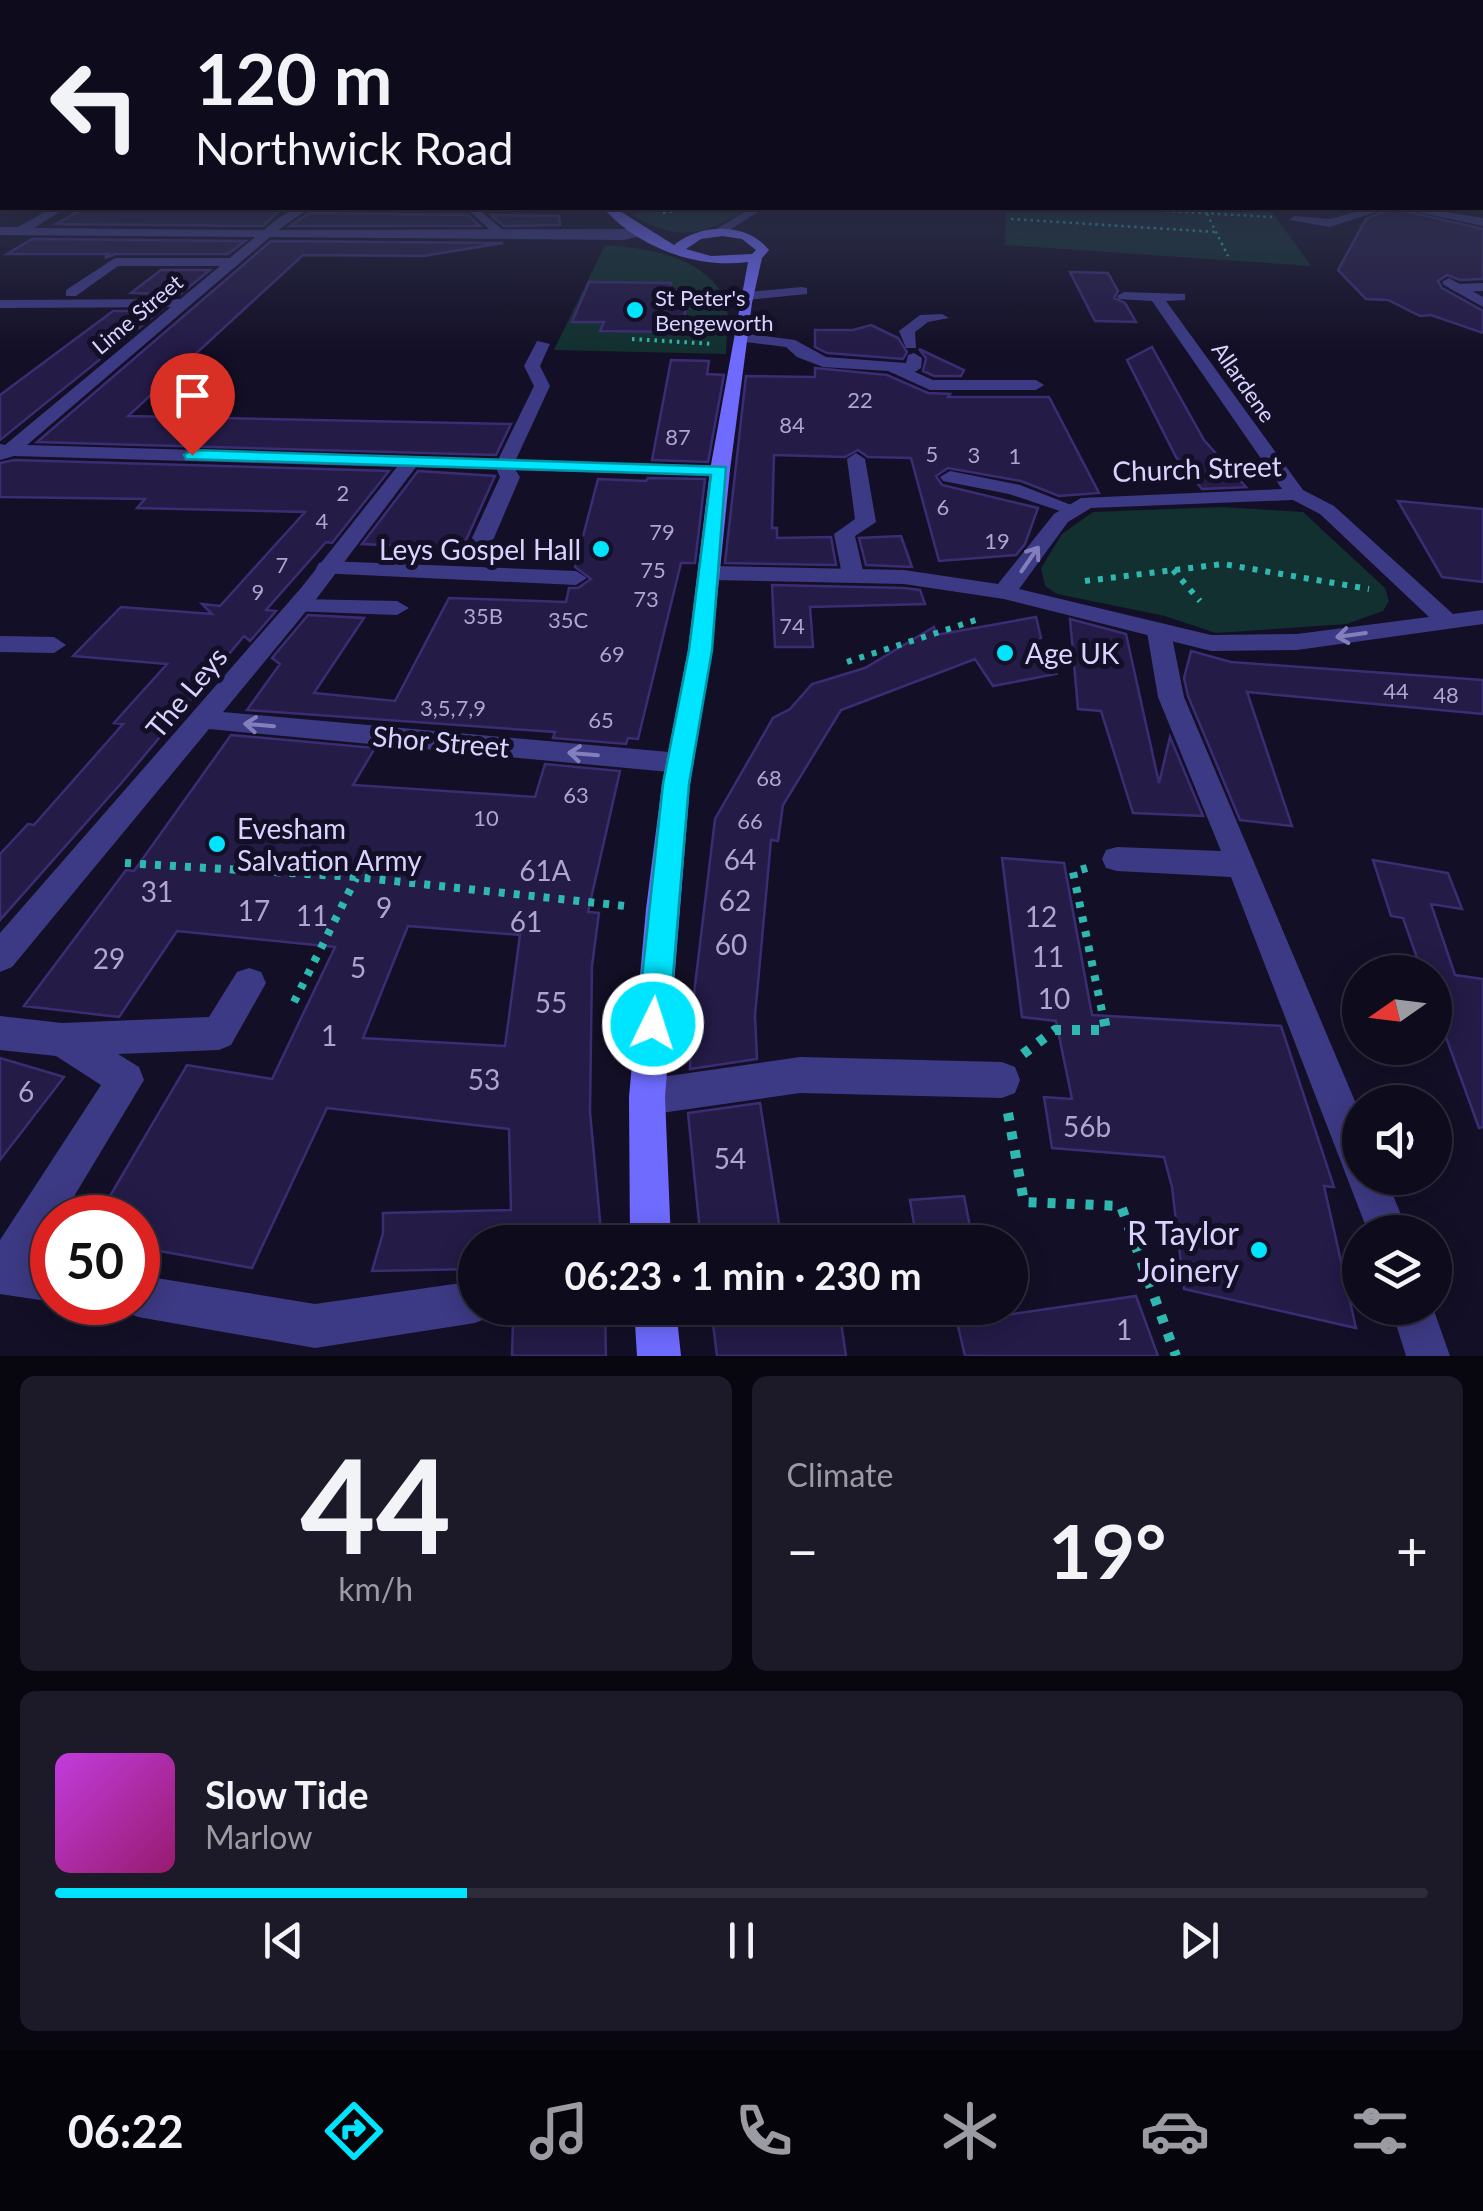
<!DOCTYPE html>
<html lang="en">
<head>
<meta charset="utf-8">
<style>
  :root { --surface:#0e0b1c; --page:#1c1929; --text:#f1f3f6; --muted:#9b9ba3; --line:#2e2b3b; --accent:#00e5ff }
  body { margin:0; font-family:Lato,sans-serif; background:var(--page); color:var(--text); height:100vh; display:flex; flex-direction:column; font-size:38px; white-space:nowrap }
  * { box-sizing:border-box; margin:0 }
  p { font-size:32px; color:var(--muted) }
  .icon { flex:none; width:55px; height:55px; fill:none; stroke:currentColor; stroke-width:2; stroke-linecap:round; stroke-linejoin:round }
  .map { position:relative; height:1356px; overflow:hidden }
  .side { display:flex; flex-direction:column; gap:20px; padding:20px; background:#08060f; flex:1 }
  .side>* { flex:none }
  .banner { position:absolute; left:0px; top:0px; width:1485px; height:210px; box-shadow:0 5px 25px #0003,0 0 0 2px var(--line); background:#0e0b1c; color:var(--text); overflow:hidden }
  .needle { width:65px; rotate:256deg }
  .controls { position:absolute; left:1342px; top:955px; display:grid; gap:20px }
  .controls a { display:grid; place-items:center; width:110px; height:110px; border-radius:50%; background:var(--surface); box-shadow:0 5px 25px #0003,0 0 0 2px var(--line); font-size:50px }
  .speed { position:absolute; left:30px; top:1195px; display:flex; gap:20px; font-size:50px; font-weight:700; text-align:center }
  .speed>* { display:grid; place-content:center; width:130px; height:130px; border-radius:50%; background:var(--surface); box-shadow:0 5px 25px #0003,0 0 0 2px var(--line); line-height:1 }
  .speed .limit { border:15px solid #d22; background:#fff; color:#111 }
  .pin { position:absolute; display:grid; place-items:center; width:85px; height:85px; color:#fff; margin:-102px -42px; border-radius:50% 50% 50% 0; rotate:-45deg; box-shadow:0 0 10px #0007 }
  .pin .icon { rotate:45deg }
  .me { position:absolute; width:110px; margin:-55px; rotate:4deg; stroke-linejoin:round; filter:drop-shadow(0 0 8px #0008) }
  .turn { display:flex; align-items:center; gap:35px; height:210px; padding:0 30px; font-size:45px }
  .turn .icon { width:130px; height:130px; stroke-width:2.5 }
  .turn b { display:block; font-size:70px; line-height:85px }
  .big { font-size:75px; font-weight:700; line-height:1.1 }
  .side .widget { flex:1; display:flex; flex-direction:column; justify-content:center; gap:15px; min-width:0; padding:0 35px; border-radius:15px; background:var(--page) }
  .side .dial { align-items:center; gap:0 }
  .dial b { font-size:130px; line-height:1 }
  .song { display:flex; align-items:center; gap:30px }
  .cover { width:120px; height:120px; border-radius:15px; background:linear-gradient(135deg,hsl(290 70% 55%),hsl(320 70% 35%)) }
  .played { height:10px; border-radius:5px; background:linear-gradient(90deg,var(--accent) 30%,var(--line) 30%) }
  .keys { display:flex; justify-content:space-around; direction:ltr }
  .heat { display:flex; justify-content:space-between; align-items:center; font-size:55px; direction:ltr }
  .side .tiles { flex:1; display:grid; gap:20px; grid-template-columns:1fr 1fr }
  .widget:last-child { grid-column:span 2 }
  .trip { position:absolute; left:458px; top:1225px; width:570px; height:100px; border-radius:50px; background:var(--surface); box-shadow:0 5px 25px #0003,0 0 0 2px var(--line); font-weight:700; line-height:100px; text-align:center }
  .dock { display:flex; height:160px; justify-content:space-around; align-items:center; background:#06040b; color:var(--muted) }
  .dock .icon { width:70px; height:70px }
  .dock .selected { color:var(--accent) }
  .dock b { font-size:45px; color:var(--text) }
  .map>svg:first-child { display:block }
</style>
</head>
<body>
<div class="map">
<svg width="1483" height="1356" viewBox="0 0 1483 1356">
  <rect width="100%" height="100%" fill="#130f26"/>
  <path fill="#12302f" d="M690,208H749C707,234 677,244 631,214Z
    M1006,208H1269L1311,266L1005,245Z
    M605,245C644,247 706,257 724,298C731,312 726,338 726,354L554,350Z
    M1221,507L1303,512L1385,588L1389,601L1383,611L1347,624L1216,633L1165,616L1057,594L1045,586L1041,568L1062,534L1093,512Z"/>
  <path fill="#241b47" stroke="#3b2d73" stroke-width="2.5" fill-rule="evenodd" d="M1392,208L1483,229V279L1460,280L1447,275L1438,281L1442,288L1483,311V333L1431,315L1420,316L1388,300L1366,299L1338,270L1366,219Z
    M81,210H280L263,226L56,224Z
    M309,213L468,215L480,226H290Z
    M491,215L559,216L560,225L504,226Z
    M32,239L245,241L228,254H115L105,258L109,254H7Z
    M271,241L503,243L423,256L303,255L128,416L511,424L496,455L37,442Z
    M161,270H210L179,295L131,293Z
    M1070,272L1108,273L1118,291L1114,298L1125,303L1136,322L1095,321Z
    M589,282L671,283L669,292L689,293L681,332L600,331L604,322H572Z
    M113,311H160L0,440V395Z
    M871,325L898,338L907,352L903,359L827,353L815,347V330H853Z
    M1152,347L1204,440L1246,487L1202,489L1176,457L1127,360Z
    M919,349L964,370L961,376H934L923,371L926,358Z
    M671,360L709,361L707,374L724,375L708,462L652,460Z
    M815,368L887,375L928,393L950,394L948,397H1049L1099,493L1059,496L1021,481L948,468L936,476L942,485L1038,508L1025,544L1016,555L939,561L911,458L868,457L858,450L845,457L774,455L772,528H777V538L831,537L836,565L725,563L746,376L815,377Z
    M14,460L389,471L332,543L326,542L266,610L276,611L250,641L244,636L124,780L0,920V854L28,824L34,825L123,724L114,723L167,664L73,656L121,607L212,614L202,604L220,606L305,512L137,508L145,499L0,497V463Z
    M418,471L495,476L462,549L362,544Z
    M648,478L705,479L695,563H681L638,739L628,738L626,744L553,738L555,732L247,710L280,664L272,658L308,615L364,618L314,693L395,701L449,598L566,602L569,588H578L591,579L575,567L598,479L646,481Z
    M1398,501L1483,509V582L1442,577Z
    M901,536L912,567L866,565L859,538Z
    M772,585L904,588L920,590L925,604L810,607L813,647H775Z
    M1036,617L1041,638L1031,641L1056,674L993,686L975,659L841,710L783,805L778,841L771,840L755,1016L757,1059L690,1069L691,1019L715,819L773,718L790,709L812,684L865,668L934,627L936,635Z
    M1070,619L1126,634L1159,783L1170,737L1203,816L1133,813L1101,711L1078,709Z
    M1191,651L1231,662L1483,680V714L1247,692L1292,826L1240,820L1188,696L1184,678Z
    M231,735L375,748L353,785L535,797L545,764L620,771L588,912L599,913L592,966L590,1112L602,1242H475V1269L372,1271L383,1233V1213L511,1210L509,1129L327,1108L252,1268L138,1247V1218H97L187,1065L272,1079L335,947L177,931L119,1017L24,1006L126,870L134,871ZM408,926L520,935L505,1046L363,1038Z
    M1002,858L1064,863L1092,1015L1281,1026L1334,1187L1324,1186L1356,1328L1184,1289L1172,1187L1164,1157L1052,1148L1044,1097L1072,1099L1056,1021L1022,1017Z
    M1373,860L1448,873L1462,909L1431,904L1455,975L1483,979V1127L1479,1128L1435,1007V972H1422L1403,918L1391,916Z
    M0,1058L64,1077L0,1160Z
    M760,1103L782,1242H701L688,1113Z
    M964,1196L973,1242H917L910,1200Z
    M1136,1296L1158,1356H965L957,1322Z
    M594,1308H605L606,1356H512L513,1321Z
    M711,1308H839L846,1356H717Z"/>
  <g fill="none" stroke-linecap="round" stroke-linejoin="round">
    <path stroke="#2fb8b0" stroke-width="2.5" stroke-dasharray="2.5 4" stroke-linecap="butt" d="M1114,208L1272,217
      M1204,208L1228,256
      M663,213L695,208
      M1011,219L1216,232"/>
    <path stroke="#2fb8b0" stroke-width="4" stroke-dasharray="2.5 5" stroke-linecap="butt" d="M632,339L714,344"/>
    <path stroke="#2fb8b0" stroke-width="6" stroke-dasharray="5 8" stroke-linecap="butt" d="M1173,570L1200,601
      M1085,581L1223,564L1369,589
      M847,662L979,619"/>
    <path stroke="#2fb8b0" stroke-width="8" stroke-dasharray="6 9" stroke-linecap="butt" d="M125,863L356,877L625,906
      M1087,868L1073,872L1104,1021
      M294,1002L356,878"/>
    <path stroke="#2fb8b0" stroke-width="10" stroke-dasharray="8 11" stroke-linecap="butt" d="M1023,1054L1055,1030H1106L1104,1019
      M1008,1113L1024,1202L1121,1206L1176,1356"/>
    <path fill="#3d3a85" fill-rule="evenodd" d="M0,179H2V185H0Z
      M466,208H477L510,236L500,239Z
      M1371,208H1388L1330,227L1289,220L1295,216L1330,219Z
      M115,258H234L241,262L234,266H118L76,296H66V290Z
      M1483,283V291L1456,292L1449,288L1456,284Z
      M802,287L807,288V294L747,300L740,296L747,292Z
      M0,300L184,299L191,303L184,307L0,308Z
      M920,315L942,314L949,318L928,322L915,332L916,348H906L899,331Z
      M742,333L795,340L826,357L906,363L908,355L914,353L922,358L921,368L915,372L933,380H1036L1044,385L1036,390H930L888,371L823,367L797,357L786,347L737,341L734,338Z
      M537,341L550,344L540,366L550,386L513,466L520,477L494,538L490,542H476L472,538L500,477L495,466L534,386L524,366Z
      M856,453L865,459L876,522L855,536L864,575L853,582L842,575L834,534L855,519L847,459Z
      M950,471L1020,485L1079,508L1069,514L1009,494L943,481L940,477Z
      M327,561L576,571L587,578L576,585L319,573L316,568L319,563Z
      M298,599L397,601L409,608L397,615L290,611L287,606L290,601Z
      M1159,624L1171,632L1184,697L1360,1113V1178H1386L1408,1232H1368L1231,877L1117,871L1106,868L1102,859L1106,850L1117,847L1221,851L1158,697L1147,632Z
      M0,636L54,637L66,645L54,653L0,652Z
      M249,968L261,972L266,983L231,1045L219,1050L118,1054L139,1067L144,1080L61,1218H52V1232L36,1258L52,1261L53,1302L0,1294V1240L101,1085L56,1056L0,1050V1016L62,1023L209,1017L237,972Z
      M800,1057L1002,1062L1015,1067L1020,1080L1015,1093L1002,1098L800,1093L647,1115L634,1110L629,1097L634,1084L647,1079Z
      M138,1275L315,1304L475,1281V1308H494L490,1317L475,1323L315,1348L138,1317L123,1311L119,1302H138Z
      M1391,1308H1433L1450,1356H1406Z"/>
    <path fill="#3d3a85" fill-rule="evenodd" d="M52,208H66L34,228L264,230C279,217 290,208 310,208L278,230L644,229V235L624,240L270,237L27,445L727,466L730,470L720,476L416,467L317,598L223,712L680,753L690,756L694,763L690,770L680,773L209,729L12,967L0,972V933L301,588L397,467L14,456L0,460V444L5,445L255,237L0,235V227H18Z
      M1398,208H1421L1483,218V226Z
      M1449,278L1483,297V307L1444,285L1442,282Z
      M1124,292L1185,294V300L1166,301L1303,490L1334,506L1453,614L1483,610V624L1297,650L1211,651L1004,599L904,584L710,580L699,573L710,566L904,570L998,584L1054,514L1081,498L1282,489L1152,301L1119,299L1117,296ZM1293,500L1320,514L1429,617L1297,634L1211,635L1019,589L1068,522L1091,508Z"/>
    <path fill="#3d3a85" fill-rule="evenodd" d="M751,208H765L718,237L708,234Z"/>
    <path fill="#6f6bff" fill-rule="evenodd" d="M603,208H615L674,245C701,223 747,222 769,250L762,258L752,303L730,470L712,650L690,784L665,1097L671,1242H630L629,1097L646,909L662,784L688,650L710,470L748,262C695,269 638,247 603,208ZM722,236L742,239L756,250L752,254L711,256L686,249L701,239Z
      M634,1308H676L681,1356H637Z"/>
  </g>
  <defs><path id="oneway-shaft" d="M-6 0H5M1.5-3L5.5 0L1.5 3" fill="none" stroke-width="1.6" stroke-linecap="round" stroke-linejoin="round" transform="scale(2.5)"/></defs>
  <g stroke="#837fbc">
    <use href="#oneway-shaft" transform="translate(1030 559) rotate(-55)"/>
    <use href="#oneway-shaft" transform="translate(1351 635) rotate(172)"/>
    <use href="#oneway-shaft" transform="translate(259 725) rotate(-175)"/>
    <use href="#oneway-shaft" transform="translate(583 754) rotate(-175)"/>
  </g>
  <linearGradient id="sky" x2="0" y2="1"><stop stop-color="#0a0815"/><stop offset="0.46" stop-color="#333752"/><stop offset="1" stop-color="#333752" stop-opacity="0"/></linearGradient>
  <rect width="1483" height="351" fill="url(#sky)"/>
  <path fill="#00e5ff" stroke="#0095a6" stroke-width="2.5" d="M192,450L726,467L712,650L689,784L669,1024L664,1034L653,1039L642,1034L637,1024L663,784L689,650L711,475L186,459L184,455Z"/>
  <g fill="#00e5ff" stroke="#130f26" stroke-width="4">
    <circle cx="635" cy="310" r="10"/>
    <circle cx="601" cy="549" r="10"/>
    <circle cx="1005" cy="653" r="10"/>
    <circle cx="217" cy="844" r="10"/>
    <circle cx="1259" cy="1250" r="10"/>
  </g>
  <g text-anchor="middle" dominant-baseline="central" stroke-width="10" stroke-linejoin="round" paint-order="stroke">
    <g font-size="22" fill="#d9d4ff" stroke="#130f26" text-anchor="start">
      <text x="655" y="297">St Peter's<tspan x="655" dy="25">Bengeworth</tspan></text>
    </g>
    <g font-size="22" fill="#d9d4ff" stroke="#130f26">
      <text transform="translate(137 314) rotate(-40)">Lime Street</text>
      <text transform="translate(1244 382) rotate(55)">Allardene</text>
    </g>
    <g font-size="22" fill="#aca6d1">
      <text x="860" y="399">22</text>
      <text x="792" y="424">84</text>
      <text x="678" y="436">87</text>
      <text x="932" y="453">5</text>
      <text x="974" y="454">3</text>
      <text x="1015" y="455">1</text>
      <text x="343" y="492">2</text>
      <text x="943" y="506">6</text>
      <text x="322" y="520">4</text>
      <text x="662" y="531">79</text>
      <text x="997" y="540">19</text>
      <text x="282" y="564">7</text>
      <text x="653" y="569">75</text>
      <text x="258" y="591">9</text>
      <text x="646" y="598">73</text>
      <text x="483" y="615">35B</text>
      <text x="568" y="619">35C</text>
      <text x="792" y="625">74</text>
      <text x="612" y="653">69</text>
      <text x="1396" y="690">44</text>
      <text x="1446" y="694">48</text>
      <text x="453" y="707">3,5,7,9</text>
      <text x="601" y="719">65</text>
      <text x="769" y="777">68</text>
      <text x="576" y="794">63</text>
      <text x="486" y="817">10</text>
      <text x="750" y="820">66</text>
    </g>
    <g font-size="28" fill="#d9d4ff" stroke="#130f26">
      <text transform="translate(1197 468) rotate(-2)">Church Street</text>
      <text transform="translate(186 692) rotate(-50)">The Leys</text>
      <text transform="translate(441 741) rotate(5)">Shor Street</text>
    </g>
    <g font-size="28" fill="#d9d4ff" stroke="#130f26" text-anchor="start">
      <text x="581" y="549" text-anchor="end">Leys Gospel Hall</text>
      <text x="1025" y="653">Age UK</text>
      <text x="237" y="828">Evesham<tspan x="237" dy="32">Salvation Army</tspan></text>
    </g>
    <g font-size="28" fill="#aca6d1">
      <text x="740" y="859">64</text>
      <text x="545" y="870">61A</text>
      <text x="157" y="891">31</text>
      <text x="735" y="900">62</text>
      <text x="384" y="907">9</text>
      <text x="254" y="910">17</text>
      <text x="312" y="915">11</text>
      <text x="1041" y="916">12</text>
      <text x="526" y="921">61</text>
      <text x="731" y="944">60</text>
      <text x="1048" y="956">11</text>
      <text x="109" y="958">29</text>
      <text x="358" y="967">5</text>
      <text x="1054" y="998">10</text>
      <text x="551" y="1002">55</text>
      <text x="329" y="1035">1</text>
      <text x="484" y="1079">53</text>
      <text x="26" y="1091">6</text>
      <text x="1087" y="1126">56b</text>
      <text x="730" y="1158">54</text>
      <text x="1124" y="1329">1</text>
    </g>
    <g font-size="32" fill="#d9d4ff" stroke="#130f26" text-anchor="end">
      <text x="1239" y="1232">R Taylor<tspan x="1239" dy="37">Joinery</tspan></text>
    </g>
  </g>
</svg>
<div class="controls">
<a><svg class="needle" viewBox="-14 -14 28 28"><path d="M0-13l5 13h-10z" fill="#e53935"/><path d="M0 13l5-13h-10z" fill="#9b9ba3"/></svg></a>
<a><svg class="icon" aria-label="sound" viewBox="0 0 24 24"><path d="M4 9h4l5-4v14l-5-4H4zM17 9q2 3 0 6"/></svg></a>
<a><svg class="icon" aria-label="layers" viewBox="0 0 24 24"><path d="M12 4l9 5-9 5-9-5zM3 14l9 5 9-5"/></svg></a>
</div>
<div class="speed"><div class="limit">50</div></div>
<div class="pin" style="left:192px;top:455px;background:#d93025"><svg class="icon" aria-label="arrive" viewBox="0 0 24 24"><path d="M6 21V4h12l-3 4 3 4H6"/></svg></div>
<svg class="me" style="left:653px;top:1024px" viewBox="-20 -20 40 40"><circle r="17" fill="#00e5ff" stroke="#fff" stroke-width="3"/><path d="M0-11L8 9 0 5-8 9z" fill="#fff"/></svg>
<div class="trip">06:23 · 1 min · 230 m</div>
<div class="banner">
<div class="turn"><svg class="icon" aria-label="left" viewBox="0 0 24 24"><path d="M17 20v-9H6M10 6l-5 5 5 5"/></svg><div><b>120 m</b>Northwick Road</div></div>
</div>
</div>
<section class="side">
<div class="tiles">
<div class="widget dial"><b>44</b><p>km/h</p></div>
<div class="widget"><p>Climate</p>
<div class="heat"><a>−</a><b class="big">19°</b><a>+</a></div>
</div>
<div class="widget">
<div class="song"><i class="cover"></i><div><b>Slow Tide</b><p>Marlow</p></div></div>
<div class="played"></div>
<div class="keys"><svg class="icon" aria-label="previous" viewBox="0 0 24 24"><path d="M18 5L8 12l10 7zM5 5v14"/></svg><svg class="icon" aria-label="pause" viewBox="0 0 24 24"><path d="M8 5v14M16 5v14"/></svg><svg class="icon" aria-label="next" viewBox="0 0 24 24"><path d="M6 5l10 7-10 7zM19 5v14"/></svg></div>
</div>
</div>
</section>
<nav class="dock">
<b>06:22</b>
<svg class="icon selected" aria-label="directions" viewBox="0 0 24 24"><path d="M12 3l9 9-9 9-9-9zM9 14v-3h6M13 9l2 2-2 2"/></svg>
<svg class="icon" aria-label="music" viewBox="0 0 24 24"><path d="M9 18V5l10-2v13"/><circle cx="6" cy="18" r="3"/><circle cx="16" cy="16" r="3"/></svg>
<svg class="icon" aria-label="phone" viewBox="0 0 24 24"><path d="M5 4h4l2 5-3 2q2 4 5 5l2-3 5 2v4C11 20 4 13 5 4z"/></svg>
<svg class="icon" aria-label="climate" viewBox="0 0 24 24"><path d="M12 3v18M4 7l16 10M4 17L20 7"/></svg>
<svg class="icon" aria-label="car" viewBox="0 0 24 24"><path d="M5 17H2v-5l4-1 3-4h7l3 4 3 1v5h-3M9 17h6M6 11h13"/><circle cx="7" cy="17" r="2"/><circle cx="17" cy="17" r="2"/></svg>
<svg class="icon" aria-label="filters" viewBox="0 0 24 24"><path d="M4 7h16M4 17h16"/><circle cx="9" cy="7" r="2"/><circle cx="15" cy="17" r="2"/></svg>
</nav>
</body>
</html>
